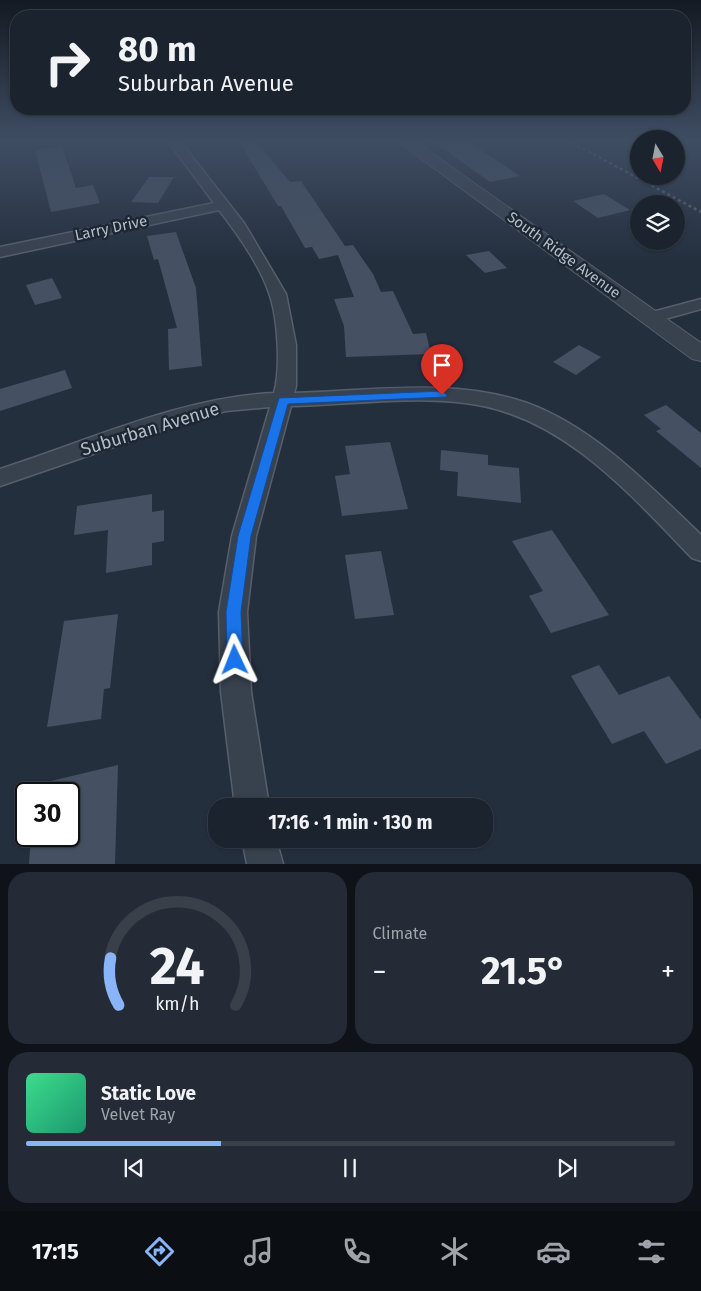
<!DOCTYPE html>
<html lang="en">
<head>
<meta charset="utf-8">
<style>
  :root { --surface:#1b232e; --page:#242b36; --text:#f1f3f6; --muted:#a0a4aa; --line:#39404a; --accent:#8ab4f8 }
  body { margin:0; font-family:"Fira Sans",sans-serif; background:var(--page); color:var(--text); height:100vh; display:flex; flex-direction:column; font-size:19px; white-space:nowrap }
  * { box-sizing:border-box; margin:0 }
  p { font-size:16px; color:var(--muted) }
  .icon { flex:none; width:28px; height:28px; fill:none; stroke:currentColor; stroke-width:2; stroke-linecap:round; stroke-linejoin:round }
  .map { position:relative; height:864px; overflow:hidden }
  .drawer { display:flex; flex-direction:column; gap:8px; padding:8px; background:#0f1319; flex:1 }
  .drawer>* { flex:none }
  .guide { position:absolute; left:10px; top:10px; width:681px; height:105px; border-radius:20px; box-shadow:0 1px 4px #0004,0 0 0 1px var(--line); background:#1b232e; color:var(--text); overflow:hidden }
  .needle { width:32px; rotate:170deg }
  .buttons { position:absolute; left:630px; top:130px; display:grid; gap:10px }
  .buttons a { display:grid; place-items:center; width:55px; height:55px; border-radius:50%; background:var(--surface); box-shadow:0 1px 4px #0004,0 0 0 1px var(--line); font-size:25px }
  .speed { position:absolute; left:15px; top:782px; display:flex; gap:10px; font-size:25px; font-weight:700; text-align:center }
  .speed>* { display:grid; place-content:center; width:65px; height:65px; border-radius:50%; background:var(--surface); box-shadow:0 1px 4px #0004,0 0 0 1px var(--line); line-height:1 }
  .speed .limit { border:2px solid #111; border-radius:8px; background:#fff; color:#111 }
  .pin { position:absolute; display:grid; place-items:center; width:42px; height:42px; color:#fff; margin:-51px -21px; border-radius:50% 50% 50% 0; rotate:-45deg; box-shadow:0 0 5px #0007 }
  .pin .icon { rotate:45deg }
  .me { position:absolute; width:55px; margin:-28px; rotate:358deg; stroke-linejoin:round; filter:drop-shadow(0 0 4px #0008) }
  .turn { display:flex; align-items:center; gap:18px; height:105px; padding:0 25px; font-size:22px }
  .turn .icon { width:65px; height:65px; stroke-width:2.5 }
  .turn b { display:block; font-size:35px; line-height:42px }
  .big { font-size:38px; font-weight:700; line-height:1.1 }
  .drawer .card { flex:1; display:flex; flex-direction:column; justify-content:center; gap:8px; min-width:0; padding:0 18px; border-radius:20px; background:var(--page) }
  .drawer .dial { align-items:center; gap:0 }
  .dial svg { height:130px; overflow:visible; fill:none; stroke:var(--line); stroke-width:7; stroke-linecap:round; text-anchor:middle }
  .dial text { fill:var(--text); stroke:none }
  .song { display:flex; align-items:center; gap:15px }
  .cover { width:60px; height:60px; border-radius:8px; background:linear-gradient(135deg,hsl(150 70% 55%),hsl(160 70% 35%)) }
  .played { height:5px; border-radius:2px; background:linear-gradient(90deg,var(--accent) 30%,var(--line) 30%) }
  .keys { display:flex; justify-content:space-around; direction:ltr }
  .heat { display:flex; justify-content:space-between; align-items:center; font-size:28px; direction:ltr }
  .drawer .tiles { flex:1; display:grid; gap:8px; grid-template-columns:1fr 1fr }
  .card:last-child { grid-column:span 2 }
  .trip { position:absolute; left:208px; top:798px; width:285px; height:50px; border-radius:20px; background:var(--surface); box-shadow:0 1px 4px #0004,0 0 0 1px var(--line); font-weight:700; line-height:50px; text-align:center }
  .tabs { display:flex; height:80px; justify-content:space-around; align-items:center; background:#0b0e12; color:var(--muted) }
  .tabs .icon { width:35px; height:35px }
  .tabs .active { color:var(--accent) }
  .tabs b { font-size:22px; color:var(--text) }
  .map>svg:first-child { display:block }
</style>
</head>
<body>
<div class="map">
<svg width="701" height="864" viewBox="0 0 701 864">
  <rect width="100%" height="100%" fill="#242f3e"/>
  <path fill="#455162" d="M238,140H255L290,182L301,181L345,246L353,245L373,274L381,292L393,291L413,334L426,333L431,354L346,357L344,326L334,299L354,297L338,255L319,259L312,247L305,248L281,206H278Z
    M431,140H466L520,176L490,182Z
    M62,146L76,188L93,185L100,203L51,212L35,150Z
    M149,177H174L158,203L131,202Z
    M604,194L630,210L598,218L573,201Z
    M176,232L196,288L202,366L169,370L168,329L177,328L158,259L154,260L147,236Z
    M489,251L507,268L485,273L466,255Z
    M52,278L62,298L35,305L26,285Z
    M579,345L601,357L576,375L553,362Z
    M65,370L72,388L0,411V389Z
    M666,405L701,433V468L656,431L661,429L644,415Z
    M390,442L408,509L342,516L335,476L350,474L345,446Z
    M441,450L488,455V465L519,468L521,503L457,496L458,472L440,470Z
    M152,494V512L164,510V541L152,543V565L106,573L108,530L74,535L77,506Z
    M552,530L609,615L551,633L529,596L543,591L512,541Z
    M381,551L394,615L355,619L345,555Z
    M118,614L110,688L104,689L101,719L47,727L64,621Z
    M599,665L619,695L669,676L701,720V749L666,764L644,731L612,744L571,676Z
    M118,765L115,864H29L31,836H69V794H30V786Z"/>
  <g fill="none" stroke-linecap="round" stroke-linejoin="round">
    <defs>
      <path id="minor" d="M167,140H179L244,223L286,294L296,345V386L294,393C342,392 390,386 438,388C468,389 498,393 527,403C595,428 650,486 701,535V561L692,558C629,493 561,414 465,403C407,396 348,405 291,406L256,536L247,612L251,692L269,806H235L221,692L219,612L232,536L270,407L226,411L198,418L0,486V469L24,461C104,434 188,397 274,393C281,369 278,317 269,293C260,266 237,233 219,210L0,257V247L214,203Z
        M701,299V309L651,323L645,322L642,318L645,314Z
        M242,839H276L283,864H247Z"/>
      <path id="tertiary" d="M396,140H413L701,343V361L692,359Z"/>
    </defs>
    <use href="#minor" stroke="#565f6c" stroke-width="3"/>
    <use href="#tertiary" stroke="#565f6c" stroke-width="2"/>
    <use href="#minor" fill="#38414e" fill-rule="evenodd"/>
    <use href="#tertiary" fill="#38414e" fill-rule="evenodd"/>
    <path stroke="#5a6575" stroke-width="2.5" stroke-dasharray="3 3" stroke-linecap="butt" d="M567,140L701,212"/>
  </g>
  <linearGradient id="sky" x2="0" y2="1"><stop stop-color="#141a22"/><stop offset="0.54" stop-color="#3f4d63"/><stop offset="1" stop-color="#3f4d63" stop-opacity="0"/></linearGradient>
  <rect width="701" height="261" fill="url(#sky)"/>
  <path fill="#1a73e8" stroke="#114b97" d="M442,391L447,395L446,397L288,404L251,536L241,612L243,660L240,665L235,668L229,665L227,660L226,612L238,536L279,398Z"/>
  <g text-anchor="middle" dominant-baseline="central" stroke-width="5" stroke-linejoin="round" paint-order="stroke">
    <g font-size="15" fill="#b4bcc9" stroke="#1d2633">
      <text transform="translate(111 228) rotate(-12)">Larry Drive</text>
      <text transform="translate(564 255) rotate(36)">South Ridge Avenue</text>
    </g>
    <g font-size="18" fill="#b4bcc9" stroke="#1d2633">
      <text transform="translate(150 429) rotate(-17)">Suburban Avenue</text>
    </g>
  </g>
</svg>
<div class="buttons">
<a><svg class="needle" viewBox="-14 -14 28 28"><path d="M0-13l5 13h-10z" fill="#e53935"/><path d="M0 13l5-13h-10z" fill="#a0a4aa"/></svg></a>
<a><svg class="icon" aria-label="layers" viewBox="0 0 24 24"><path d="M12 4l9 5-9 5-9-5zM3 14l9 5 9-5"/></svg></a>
</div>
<div class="speed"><div class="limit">30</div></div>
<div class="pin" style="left:442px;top:395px;background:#d93025"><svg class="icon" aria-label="arrive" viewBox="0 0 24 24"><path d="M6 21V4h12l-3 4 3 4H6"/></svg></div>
<svg class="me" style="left:235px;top:660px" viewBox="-20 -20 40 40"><path d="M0-17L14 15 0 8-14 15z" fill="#1a73e8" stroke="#fff" stroke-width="4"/></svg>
<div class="trip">17:16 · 1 min · 130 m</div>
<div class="guide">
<div class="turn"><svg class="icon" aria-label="right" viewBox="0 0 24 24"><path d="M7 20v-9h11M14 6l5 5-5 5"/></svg><div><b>80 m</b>Suburban Avenue</div></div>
</div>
</div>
<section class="drawer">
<div class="tiles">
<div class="card dial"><svg viewBox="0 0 100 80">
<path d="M14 69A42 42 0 1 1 86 69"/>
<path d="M14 69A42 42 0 0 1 9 40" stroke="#8ab4f8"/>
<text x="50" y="56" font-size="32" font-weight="700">24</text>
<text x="50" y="72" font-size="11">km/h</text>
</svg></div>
<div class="card"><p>Climate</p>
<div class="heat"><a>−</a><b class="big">21.5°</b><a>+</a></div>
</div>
<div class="card">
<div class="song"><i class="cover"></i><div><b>Static Love</b><p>Velvet Ray</p></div></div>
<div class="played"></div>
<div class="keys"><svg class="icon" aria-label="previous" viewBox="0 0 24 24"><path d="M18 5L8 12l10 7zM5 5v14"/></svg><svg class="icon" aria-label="pause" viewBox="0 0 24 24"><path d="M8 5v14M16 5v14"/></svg><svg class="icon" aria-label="next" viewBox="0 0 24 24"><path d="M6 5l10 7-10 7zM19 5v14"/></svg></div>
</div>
</div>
</section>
<nav class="tabs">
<b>17:15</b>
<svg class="icon active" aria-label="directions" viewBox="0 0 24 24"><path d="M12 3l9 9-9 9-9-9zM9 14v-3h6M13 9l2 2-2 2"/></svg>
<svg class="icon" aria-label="music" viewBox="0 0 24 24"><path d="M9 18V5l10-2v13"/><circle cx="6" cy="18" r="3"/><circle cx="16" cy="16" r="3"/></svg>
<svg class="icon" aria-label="phone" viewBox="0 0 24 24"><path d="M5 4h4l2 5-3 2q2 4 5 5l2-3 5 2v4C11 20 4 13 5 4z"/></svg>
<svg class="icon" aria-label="climate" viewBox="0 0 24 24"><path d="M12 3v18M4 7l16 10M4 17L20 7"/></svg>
<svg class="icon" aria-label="car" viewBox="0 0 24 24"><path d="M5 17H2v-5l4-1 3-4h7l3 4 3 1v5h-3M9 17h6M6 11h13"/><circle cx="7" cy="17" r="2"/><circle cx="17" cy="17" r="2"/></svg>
<svg class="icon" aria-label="filters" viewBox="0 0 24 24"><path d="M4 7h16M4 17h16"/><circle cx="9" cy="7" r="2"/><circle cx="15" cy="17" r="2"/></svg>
</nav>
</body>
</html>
